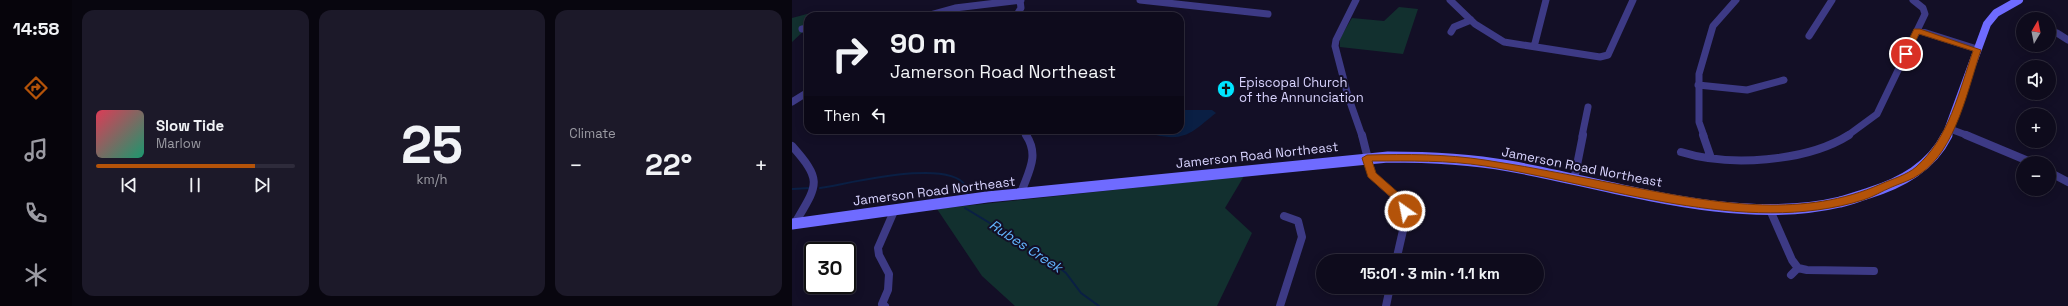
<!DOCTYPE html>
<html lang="en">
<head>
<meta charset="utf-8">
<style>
  :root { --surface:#0e0b1c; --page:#1c1929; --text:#f1f3f6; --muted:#9b9ba3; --line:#2e2b3b; --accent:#b45309 }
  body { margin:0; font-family:"Space Grotesk",sans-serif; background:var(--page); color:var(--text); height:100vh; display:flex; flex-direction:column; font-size:15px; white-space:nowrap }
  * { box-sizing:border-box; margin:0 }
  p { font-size:13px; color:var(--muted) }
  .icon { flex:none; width:22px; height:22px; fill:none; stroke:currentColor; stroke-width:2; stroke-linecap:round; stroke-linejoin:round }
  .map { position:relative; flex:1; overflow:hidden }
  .side { display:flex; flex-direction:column; gap:10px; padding:10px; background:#08060f; width:720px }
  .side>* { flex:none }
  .guide { position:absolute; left:12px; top:12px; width:380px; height:122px; border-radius:12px; box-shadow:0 2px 10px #0003,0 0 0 1px var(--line); background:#0e0b1c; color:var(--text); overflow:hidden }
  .needle { width:26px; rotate:10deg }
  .buttons { position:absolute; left:1224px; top:12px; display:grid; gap:8px }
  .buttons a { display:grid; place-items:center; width:40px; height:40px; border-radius:50%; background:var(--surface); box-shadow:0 2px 10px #0003,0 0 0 1px var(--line); font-size:20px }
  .speed { position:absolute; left:12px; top:242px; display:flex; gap:8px; font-size:20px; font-weight:700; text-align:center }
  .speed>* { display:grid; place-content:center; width:52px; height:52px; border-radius:50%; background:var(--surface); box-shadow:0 2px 10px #0003,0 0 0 1px var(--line); line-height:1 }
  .speed .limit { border:2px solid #111; border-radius:6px; background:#fff; color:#111 }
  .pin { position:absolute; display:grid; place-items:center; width:34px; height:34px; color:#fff; margin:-17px; border:2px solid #fff; border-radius:50%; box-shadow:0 1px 4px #0007 }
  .me { position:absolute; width:44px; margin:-22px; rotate:327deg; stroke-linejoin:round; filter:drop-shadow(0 0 3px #0008) }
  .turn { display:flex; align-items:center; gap:14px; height:84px; padding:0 20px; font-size:18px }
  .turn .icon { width:52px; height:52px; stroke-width:2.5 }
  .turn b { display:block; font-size:28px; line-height:34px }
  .then { display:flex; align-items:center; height:38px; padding:0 20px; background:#0003; gap:8px; font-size:15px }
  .big { font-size:30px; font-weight:700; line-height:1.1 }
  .side .widget { flex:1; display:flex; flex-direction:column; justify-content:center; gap:6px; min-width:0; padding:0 14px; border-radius:12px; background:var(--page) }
  .side .dial { align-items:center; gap:0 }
  .dial b { font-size:52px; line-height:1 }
  .song { display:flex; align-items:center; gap:12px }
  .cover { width:48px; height:48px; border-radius:6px; background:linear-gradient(135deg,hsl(350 70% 55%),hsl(160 70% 35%)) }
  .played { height:4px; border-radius:2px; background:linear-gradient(90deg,var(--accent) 80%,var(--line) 80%) }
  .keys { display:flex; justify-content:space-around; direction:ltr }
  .heat { display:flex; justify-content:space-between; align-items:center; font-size:22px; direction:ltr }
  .side .tiles { flex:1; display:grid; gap:10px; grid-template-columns:repeat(3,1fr) }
  .trip { position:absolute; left:524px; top:254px; width:228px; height:40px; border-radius:20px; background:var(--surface); box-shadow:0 2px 10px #0003,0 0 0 1px var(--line); font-weight:700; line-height:40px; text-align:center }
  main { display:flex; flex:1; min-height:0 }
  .menu { display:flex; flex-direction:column; width:72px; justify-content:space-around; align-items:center; background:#06040b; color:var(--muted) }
  .menu .icon { width:28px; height:28px }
  .menu .on { color:var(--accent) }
  .menu b { font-size:18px; color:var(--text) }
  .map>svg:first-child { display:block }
</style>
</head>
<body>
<main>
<nav class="menu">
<b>14:58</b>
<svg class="icon on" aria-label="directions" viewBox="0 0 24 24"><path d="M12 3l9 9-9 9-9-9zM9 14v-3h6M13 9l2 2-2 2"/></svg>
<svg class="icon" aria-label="music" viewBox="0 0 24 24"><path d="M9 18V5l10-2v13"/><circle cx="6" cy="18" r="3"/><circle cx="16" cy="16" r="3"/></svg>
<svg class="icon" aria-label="phone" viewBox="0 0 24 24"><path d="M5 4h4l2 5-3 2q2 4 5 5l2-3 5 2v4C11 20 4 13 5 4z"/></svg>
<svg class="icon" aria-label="climate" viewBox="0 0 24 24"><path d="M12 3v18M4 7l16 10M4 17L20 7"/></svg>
</nav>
<section class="side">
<div class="tiles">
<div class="widget">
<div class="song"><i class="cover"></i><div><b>Slow Tide</b><p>Marlow</p></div></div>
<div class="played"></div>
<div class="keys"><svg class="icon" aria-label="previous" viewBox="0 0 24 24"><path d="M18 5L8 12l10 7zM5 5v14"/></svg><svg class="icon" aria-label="pause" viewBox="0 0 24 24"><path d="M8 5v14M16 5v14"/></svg><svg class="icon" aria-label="next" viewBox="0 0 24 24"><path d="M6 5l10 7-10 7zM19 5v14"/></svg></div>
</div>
<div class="widget dial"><b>25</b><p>km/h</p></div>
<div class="widget"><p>Climate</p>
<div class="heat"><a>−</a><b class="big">22°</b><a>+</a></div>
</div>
</div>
</section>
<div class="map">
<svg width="1276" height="306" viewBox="0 0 1276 306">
  <rect width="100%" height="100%" fill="#130f26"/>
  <path fill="#12302f" d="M607,7L626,9L611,54L548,47V38L560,18L592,21Z
    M35,13L33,16H16V27L0,42V18L15,14Z
    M452,176L433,208L460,233L425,306H223L190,276L145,209Z"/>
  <path fill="#0a1f44" d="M388,110H420L424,113C401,131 394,142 364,135L362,130H388Z"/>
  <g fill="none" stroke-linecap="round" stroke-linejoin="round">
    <path stroke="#0a1f44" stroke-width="2" d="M28,188C56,184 155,158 173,185C174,187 174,191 175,194
      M0,189L18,188
      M173,208L252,256L274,273L289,293L307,306"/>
    <path stroke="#3d3a85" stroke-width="7" d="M348,0L476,14
      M564,0L544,40L543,46L556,96L570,136
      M658,0L683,24L712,42L808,57L816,55L841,0
      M134,16L163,8L229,0
      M224,16L229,8L228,0
      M10,29L16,28
      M1125,30L1185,49
      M659,32L662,27L679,20
      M1265,33L1276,40
      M1017,36L1040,0
      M742,47L754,0
      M906,85L955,90L992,80
      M0,102L16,92
      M1158,129L1177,136
      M231,130L235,136
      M790,136L796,107
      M912,136L907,122V74L921,26L944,0
      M1055,136L1085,114L1133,14L1131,8L1121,0"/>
    <path stroke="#3d3a85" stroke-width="8" d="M570,135L580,175L605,198L613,211L612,226L604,261
      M911,135L919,158
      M1174,135L1241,163
      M0,146C31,181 26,184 3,223
      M889,152C937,167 1014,162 1057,135
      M1257,172L1276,182
      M782,180L791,135
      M229,193C236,172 248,156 234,135
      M978,210L1000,260L1006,268L1015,270L1082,271
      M999,275L1006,268
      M93,306L90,304L96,290L97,274L87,255L86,248L103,209
      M488,306L510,237L506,221L492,216
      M594,306L598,287"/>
    <path stroke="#6f6bff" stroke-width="8" d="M1154,136L1195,24L1204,13L1227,0"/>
    <path stroke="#6f6bff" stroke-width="11" d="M0,224L195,197L596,157C636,157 677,159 717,166C819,184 944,227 1048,202C1058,200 1067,196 1077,193C1109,183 1139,167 1155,135"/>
  </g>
  <path fill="#b45309" stroke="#753606" d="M1122,29H1128L1189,50C1176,88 1164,150 1128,174C1120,180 1109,183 1100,187C1090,191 1081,197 1071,200C953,237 811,184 693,166C655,160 618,161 580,161L584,173L609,195L618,211L613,215L609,214L602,200L576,177L570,158L575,155C615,154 654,154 693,160C746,168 798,179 850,189C929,204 1013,218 1089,184C1100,179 1115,175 1124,167C1157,138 1167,92 1181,51L1127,34L1117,56H1111L1110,54Z"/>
  <defs>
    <symbol id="church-disc" viewBox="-11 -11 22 22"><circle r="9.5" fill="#00e5ff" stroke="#130f26"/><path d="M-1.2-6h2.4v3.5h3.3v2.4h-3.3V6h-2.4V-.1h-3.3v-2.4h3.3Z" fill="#111"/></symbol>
  </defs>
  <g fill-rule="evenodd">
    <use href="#church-disc" x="424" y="79" width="20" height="20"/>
  </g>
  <g text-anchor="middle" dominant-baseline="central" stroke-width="4" stroke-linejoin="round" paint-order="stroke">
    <g font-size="13" fill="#d9d4ff" stroke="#130f26" text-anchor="start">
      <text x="447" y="82">Episcopal Church<tspan x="447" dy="15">of the Annunciation</tspan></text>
    </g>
    <g font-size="13" fill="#d9d4ff" stroke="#130f26">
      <text transform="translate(465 155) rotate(-6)">Jamerson Road Northeast</text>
      <text transform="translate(790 167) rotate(11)">Jamerson Road Northeast</text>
      <text transform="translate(142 191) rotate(-7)">Jamerson Road Northeast</text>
    </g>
    <g font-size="14" font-style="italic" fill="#62b6ff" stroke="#130f26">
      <text transform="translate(234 246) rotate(33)">Rubes Creek</text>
    </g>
  </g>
</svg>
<div class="buttons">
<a><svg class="needle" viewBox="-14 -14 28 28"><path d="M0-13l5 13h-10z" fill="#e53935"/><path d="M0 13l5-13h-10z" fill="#9b9ba3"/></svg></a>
<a><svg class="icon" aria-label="sound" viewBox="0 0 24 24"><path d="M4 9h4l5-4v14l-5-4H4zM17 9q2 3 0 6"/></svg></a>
<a>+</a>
<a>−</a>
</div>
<div class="speed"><div class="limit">30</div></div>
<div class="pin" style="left:1114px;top:54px;background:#d93025"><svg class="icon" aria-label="arrive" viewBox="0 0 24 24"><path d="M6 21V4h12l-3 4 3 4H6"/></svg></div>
<svg class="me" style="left:613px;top:211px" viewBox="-20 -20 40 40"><circle r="17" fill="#b45309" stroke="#fff" stroke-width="3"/><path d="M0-11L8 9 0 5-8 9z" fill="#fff"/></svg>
<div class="trip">15:01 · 3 min · 1.1 km</div>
<div class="guide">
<div class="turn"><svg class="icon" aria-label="right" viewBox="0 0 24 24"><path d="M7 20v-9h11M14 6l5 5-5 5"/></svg><div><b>90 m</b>Jamerson Road Northeast</div></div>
<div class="then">Then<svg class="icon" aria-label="left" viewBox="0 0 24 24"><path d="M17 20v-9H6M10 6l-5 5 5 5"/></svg></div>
</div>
</div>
</main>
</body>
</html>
